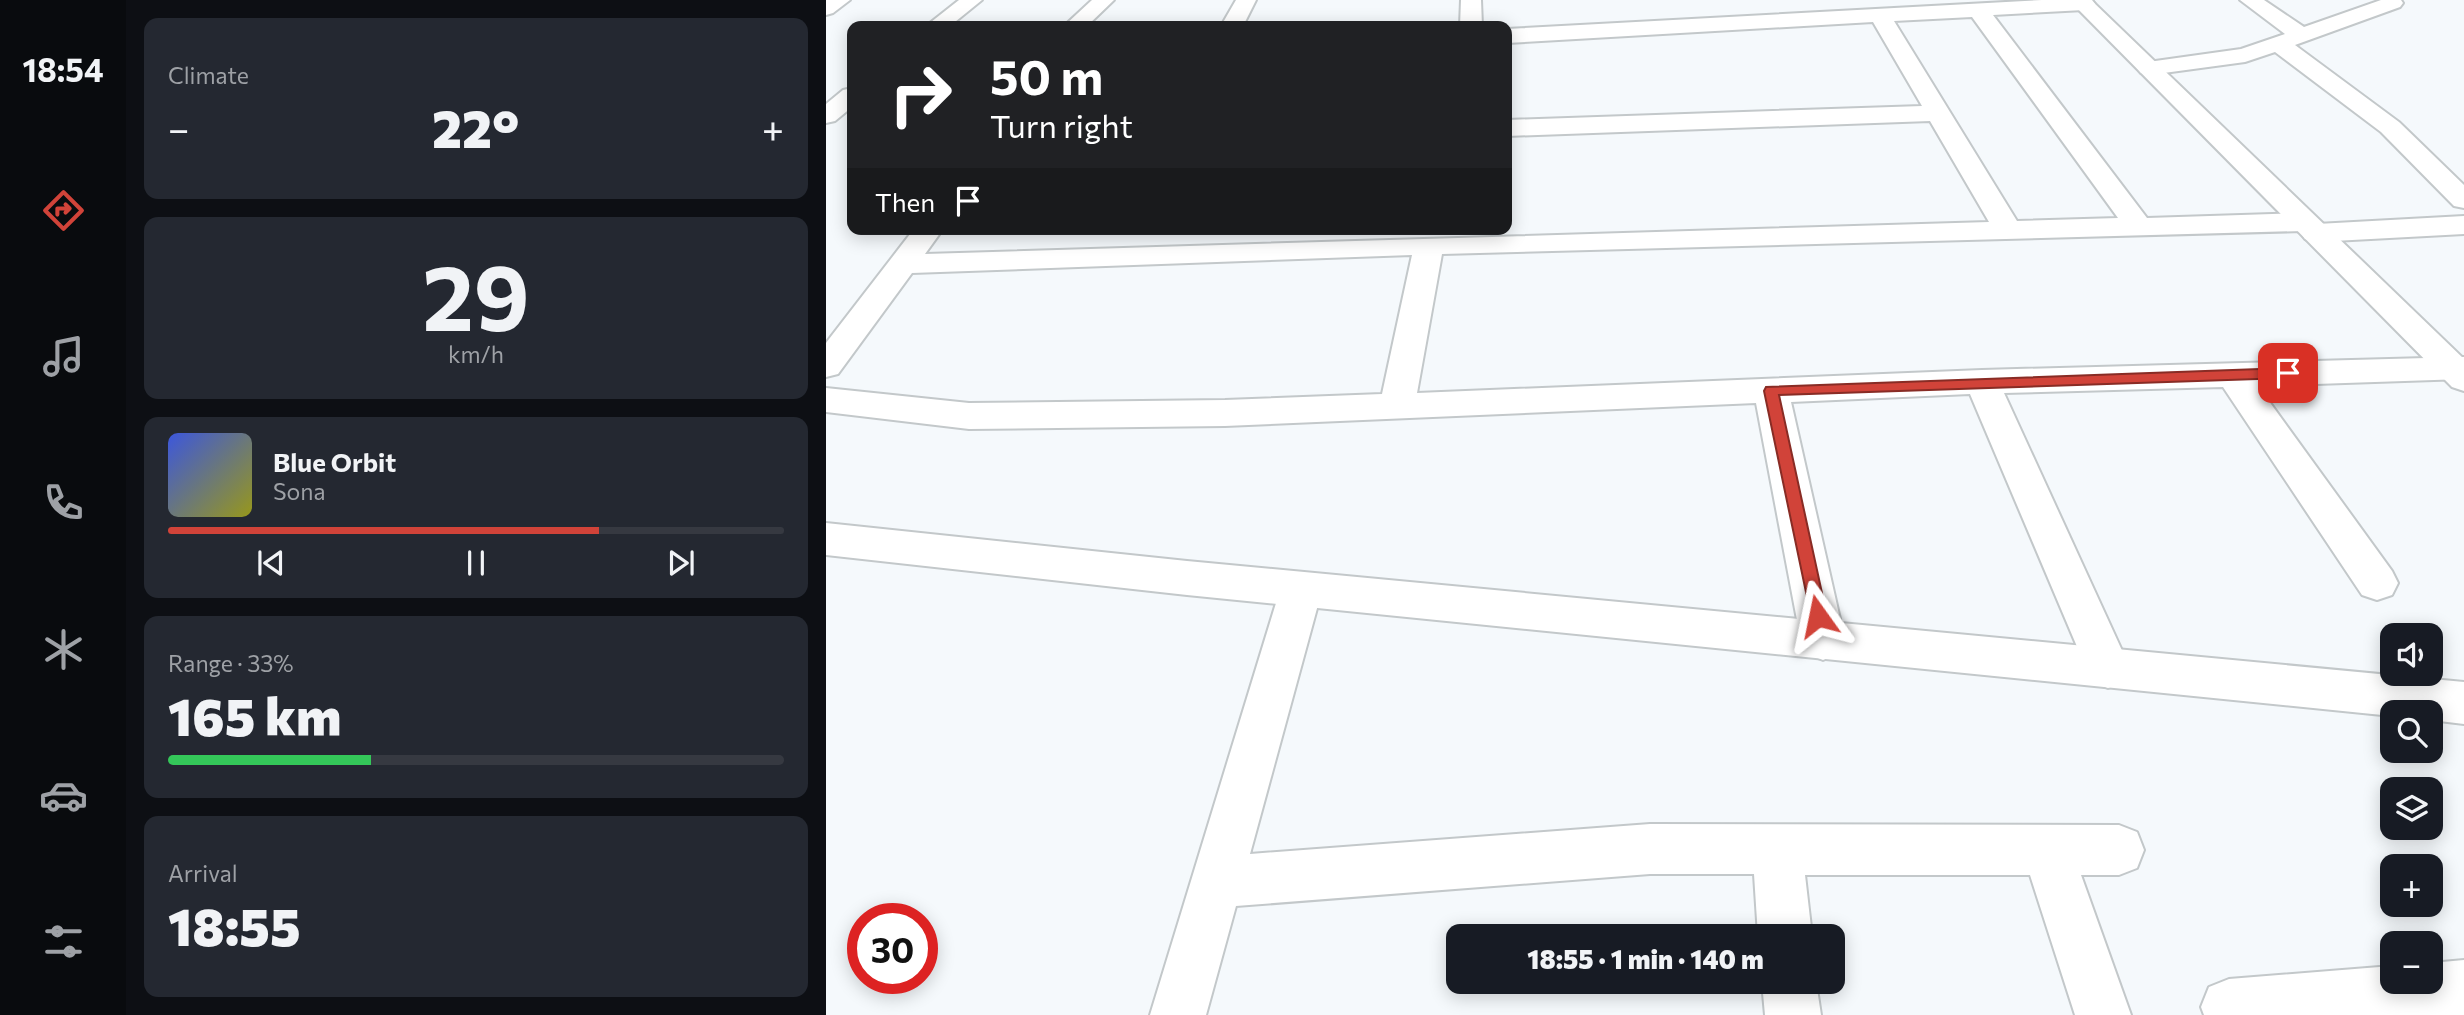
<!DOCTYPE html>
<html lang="en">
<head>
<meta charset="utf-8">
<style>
  :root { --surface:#171b24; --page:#242831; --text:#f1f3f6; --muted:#9ea1a6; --line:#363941; --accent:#d14339 }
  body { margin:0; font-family:Commissioner,sans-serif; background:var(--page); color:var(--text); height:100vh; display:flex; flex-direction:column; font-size:26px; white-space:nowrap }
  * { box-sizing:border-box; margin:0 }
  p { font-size:23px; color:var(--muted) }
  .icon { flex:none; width:38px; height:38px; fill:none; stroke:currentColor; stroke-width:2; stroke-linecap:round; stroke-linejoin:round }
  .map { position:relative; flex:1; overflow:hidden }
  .details { display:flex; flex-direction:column; gap:18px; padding:18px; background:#0d0f14; width:700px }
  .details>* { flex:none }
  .hud { position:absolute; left:21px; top:21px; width:665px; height:214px; border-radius:14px; box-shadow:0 4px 18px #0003; background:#202124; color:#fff; overflow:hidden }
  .buttons { position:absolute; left:1554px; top:623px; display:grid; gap:14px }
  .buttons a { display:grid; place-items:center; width:63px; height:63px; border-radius:14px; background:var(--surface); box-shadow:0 4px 18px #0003; font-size:35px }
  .speed { position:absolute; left:21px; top:903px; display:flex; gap:14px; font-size:35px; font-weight:700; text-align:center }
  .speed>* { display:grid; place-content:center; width:91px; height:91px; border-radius:50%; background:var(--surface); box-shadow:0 4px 18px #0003; line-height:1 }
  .speed .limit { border:10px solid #d22; background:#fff; color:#111 }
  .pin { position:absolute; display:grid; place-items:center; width:60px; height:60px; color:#fff; margin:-30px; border-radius:14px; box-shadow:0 4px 10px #0006 }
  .me { position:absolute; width:77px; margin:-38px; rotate:348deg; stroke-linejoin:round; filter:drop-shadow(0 0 5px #0008) }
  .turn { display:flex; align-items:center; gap:24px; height:147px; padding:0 28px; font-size:32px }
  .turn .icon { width:91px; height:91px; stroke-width:2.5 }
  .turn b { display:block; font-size:49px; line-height:60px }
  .then { display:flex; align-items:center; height:66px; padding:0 28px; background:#0003; gap:14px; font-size:26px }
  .big { font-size:52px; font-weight:800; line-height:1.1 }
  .details .widget { flex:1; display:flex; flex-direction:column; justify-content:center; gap:10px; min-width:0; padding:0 24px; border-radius:14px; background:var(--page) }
  .details .dial { align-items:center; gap:0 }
  .dial b { font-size:91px; line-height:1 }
  .song { display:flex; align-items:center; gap:21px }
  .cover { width:84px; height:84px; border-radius:10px; background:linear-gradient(135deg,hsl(230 70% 55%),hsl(60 70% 35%)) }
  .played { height:7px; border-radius:4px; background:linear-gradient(90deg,var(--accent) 70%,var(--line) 70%) }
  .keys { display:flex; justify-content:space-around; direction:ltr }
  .heat { display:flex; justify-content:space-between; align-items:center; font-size:38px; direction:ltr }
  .charge { height:10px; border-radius:5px; background:linear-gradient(90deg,#34c759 33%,var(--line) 0) }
  .trip { position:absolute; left:620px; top:924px; width:399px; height:70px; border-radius:14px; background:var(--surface); box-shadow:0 4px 18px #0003; font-weight:800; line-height:70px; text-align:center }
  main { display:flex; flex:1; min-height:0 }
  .tabs { display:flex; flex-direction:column; width:126px; justify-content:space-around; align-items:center; background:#090b0e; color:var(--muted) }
  .tabs .icon { width:49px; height:49px }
  .tabs .selected { color:var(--accent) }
  .tabs b { font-size:32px; color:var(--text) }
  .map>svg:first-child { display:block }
</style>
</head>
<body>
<main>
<nav class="tabs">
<b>18:54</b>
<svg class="icon selected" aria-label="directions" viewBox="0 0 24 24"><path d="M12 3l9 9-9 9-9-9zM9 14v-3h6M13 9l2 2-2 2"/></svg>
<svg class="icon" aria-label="music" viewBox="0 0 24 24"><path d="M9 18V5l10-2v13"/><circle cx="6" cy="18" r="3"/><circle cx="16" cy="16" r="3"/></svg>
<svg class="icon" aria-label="phone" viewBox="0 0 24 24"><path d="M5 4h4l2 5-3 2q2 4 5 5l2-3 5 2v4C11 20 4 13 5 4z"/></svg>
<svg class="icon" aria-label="climate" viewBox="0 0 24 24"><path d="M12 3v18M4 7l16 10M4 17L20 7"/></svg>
<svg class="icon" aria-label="car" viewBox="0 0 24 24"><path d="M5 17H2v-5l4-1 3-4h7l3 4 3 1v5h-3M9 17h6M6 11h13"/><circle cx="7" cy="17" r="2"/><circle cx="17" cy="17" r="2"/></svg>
<svg class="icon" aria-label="filters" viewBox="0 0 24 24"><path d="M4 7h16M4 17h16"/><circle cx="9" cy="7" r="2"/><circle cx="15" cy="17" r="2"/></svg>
</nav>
<section class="details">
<div class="widget"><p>Climate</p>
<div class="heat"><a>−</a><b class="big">22°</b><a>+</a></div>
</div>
<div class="widget dial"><b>29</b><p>km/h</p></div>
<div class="widget">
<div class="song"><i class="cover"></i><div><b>Blue Orbit</b><p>Sona</p></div></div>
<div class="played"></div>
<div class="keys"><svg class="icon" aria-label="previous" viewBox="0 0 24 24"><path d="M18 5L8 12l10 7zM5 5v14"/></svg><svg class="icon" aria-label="pause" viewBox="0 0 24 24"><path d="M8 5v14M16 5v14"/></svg><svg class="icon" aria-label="next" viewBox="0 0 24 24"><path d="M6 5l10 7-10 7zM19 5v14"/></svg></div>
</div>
<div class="widget"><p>Range · 33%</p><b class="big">165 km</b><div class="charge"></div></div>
<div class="widget"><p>Arrival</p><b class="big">18:55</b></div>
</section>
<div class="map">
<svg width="1638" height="1015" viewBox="0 0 1638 1015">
  <rect width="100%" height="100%" fill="#f5f9fc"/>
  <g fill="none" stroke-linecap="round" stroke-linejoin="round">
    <defs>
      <path id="minor" d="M0,0H24L7,13L0,15Z
        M133,0H156L124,26H100Z
        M266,0H288L261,26H238Z
        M410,0H430L417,26H395Z
        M635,0H655L656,26H634Z
        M1216,0H1266L1269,4L1265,8L1258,10L1167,15L1321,218L1478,213L1488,216L1492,222L1491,224L1638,216V234L1489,242L1479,239L1475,233L1476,231L616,254L591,393L1156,370L1638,357V379L1432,386L1566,571L1572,583L1566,595L1551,600L1536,595L1397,387L1178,393L1304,668L1298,682L1282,688L1266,682L1144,394L965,402L1019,641L1012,654L997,660L982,654L975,641L930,403L399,426L143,429L0,412V388L143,403L399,400L556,394L586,255L86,273L12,374L0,377V343L88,229H117L99,254L1163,222L1104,121L681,136V120L1096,106L1047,22L681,43V29ZM1146,17L1292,218L1191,221L1068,21Z
        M1414,0H1438L1478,27L1555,0H1575L1577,3L1574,7L1469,45L1573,122L1638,185V208L1628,206L1555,132L1449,52L1419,62L1323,75L1315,73L1311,68L1315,63L1415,49L1459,34Z
        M26,88V107L9,121L0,123V104L17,90Z
        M475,573L490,578L496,590L424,854L824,824L1293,825L1311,832L1318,850L1311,868L1293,875H1255L1305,1015H1249L1204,875H979L986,936H932L928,874H824L410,906L380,1015H324L454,590L460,578Z
        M1638,960V1015H1378L1375,1007L1383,987L1403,979L1566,966V982H1605V963Z
        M936,982H990L995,1015H939Z"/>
      <path id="tertiary" d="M1243,0H1265L1638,359V391L1626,387Z
        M0,523L361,561L1638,682V724L1605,720V712H1566V716L361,595L0,555Z"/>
    </defs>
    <use href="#minor" stroke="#c3c8ca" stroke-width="4"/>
    <use href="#tertiary" stroke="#c3c8ca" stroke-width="4"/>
    <use href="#minor" fill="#fff" fill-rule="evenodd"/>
    <use href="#tertiary" fill="#fff" fill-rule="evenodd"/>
  </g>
  <path fill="#d14339" stroke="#882c25" stroke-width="2" d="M1462,368L1469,373L1462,378L953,395L1001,616L998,621L992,623L986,621L938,391L940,387Z"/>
</svg>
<div class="buttons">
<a><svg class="icon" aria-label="sound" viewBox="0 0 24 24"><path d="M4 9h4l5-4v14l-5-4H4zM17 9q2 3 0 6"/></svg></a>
<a><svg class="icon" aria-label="search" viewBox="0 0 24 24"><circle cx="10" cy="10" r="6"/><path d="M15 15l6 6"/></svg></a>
<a><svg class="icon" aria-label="layers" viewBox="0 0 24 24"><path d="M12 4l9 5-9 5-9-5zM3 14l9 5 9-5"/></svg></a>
<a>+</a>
<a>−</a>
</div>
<div class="speed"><div class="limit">30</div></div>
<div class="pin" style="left:1462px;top:373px;background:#d93025"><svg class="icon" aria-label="arrive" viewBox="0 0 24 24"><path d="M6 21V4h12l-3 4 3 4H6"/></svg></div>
<svg class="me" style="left:992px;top:616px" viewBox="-20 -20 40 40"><path d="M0-17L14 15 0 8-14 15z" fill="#d14339" stroke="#fff" stroke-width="4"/></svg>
<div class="trip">18:55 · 1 min · 140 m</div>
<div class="hud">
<div class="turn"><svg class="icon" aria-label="right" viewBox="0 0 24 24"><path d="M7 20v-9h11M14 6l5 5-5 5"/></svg><div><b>50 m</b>Turn right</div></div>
<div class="then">Then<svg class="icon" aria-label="arrive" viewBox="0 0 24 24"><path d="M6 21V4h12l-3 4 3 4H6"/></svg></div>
</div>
</div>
</main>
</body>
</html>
